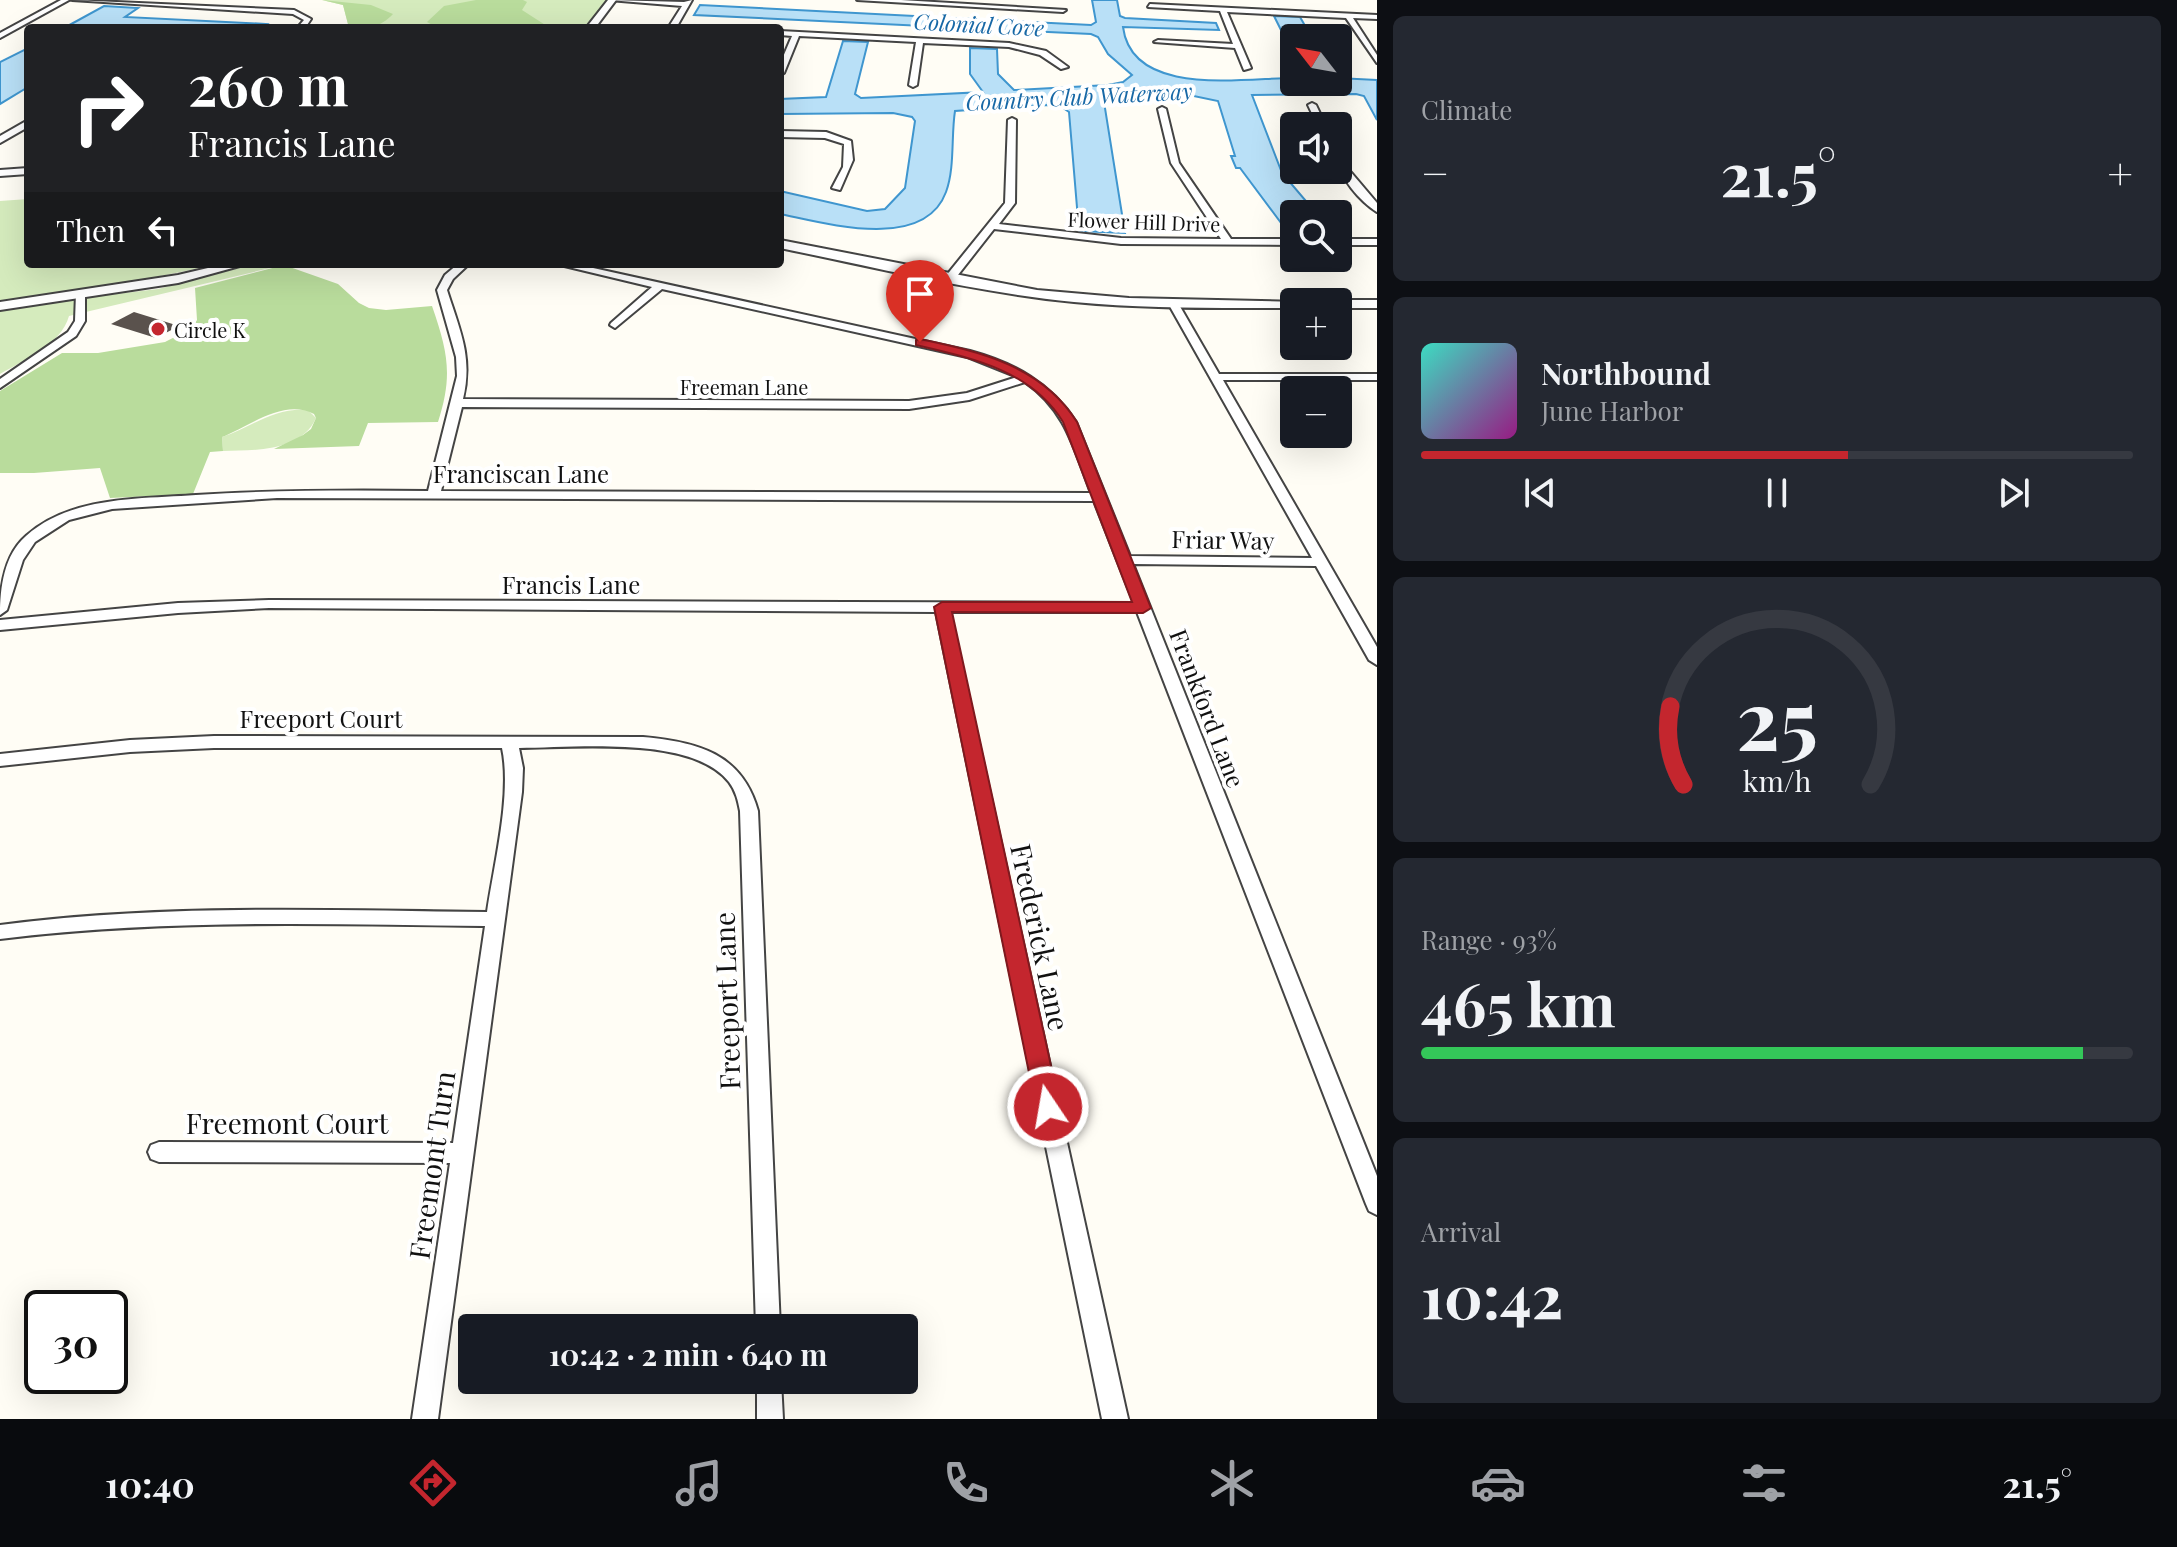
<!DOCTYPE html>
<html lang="en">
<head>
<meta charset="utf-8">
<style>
  :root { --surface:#171b24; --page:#242831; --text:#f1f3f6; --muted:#9ea1a6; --line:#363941; --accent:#c4262e }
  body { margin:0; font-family:"Playfair Display",serif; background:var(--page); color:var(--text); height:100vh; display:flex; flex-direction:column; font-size:30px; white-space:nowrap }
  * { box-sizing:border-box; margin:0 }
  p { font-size:26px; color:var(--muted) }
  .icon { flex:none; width:44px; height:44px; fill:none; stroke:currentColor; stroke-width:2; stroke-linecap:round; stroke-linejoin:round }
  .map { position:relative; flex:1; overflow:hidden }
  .details { display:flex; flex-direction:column; gap:16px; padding:16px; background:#0d0f14; width:800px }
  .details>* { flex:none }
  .hud { position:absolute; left:24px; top:24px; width:760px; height:244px; border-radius:8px; box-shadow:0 8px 32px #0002; background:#202124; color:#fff; overflow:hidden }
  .needle { width:52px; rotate:301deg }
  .tools { position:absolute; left:1280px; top:24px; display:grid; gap:16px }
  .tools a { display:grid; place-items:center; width:72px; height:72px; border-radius:8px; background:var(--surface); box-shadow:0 8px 32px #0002; font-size:40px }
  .speed { position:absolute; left:24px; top:1290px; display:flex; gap:16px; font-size:40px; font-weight:700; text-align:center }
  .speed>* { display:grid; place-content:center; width:104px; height:104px; border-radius:50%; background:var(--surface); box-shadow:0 8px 32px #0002; line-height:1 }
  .speed .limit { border:4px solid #111; border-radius:12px; background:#fff; color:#111 }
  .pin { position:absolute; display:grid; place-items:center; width:68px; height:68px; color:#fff; margin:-82px -34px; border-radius:50% 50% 50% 0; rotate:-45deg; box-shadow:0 0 8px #0007 }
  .pin .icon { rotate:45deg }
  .me { position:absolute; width:88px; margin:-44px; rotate:348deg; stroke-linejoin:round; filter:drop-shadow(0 0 6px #0008) }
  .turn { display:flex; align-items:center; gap:28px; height:168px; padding:0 32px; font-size:36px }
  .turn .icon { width:104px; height:104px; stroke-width:2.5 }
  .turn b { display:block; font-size:56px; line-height:68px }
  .then { display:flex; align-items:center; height:76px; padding:0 32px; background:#0003; gap:16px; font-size:30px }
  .big { font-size:60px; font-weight:700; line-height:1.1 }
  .details .tile { flex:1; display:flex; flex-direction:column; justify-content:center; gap:12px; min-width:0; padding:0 28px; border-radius:12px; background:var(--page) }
  .details .dial { align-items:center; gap:0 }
  .dial svg { height:208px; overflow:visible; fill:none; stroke:var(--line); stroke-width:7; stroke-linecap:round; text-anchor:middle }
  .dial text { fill:var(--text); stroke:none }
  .song { display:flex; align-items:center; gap:24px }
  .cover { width:96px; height:96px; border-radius:12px; background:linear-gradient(135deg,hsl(170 70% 55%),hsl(310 70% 35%)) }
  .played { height:8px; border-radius:4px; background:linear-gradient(90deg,var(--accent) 60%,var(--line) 60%) }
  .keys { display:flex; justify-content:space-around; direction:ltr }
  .heat { display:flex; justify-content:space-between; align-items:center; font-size:44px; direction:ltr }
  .charge { height:12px; border-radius:6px; background:linear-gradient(90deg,#34c759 93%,var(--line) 0) }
  .trip { position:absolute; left:458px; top:1314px; width:460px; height:80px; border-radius:8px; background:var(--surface); box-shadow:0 8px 32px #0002; font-weight:700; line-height:80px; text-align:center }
  .tabs { display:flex; height:128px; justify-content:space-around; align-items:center; background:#090b0e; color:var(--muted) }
  .tabs .icon { width:56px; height:56px }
  .tabs .selected { color:var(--accent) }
  .tabs b { font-size:36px; color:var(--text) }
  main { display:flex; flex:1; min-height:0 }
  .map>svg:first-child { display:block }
</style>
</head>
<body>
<main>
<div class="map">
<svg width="1377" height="1419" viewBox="0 0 1377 1419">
  <rect width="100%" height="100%" fill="#fffdf5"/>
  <path fill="#d5ebbd" d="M322,0H607L585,28H349L343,5Z
    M28,199V264H220L106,287L0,301V201Z
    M255,264H287L69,316C61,345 24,360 0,374V308L158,289Z
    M308,410L316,418C301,452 255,450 223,451L222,437C252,427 274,407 308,410Z"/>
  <path fill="#b9dc9c" d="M322,0L371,5L393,14C380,28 368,28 349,28L343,5Z
    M476,0H523L527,2L522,10L550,28H438L427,22L444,6Z
    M284,265L338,284L359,303L369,308L386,310L432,306C448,352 453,376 438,422L368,423L359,446L274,449L303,435L311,429L316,418L314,414C283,398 249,427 222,437L223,451L210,452L193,494L110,498L100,468L34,473H0V391L62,353H98L165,342L192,328L197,320L195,288Z"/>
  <path fill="#b9e0f7" stroke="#3f96cf" stroke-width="2" d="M1092,0H1117L1120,16L1125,18L1216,23L1219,30L1123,27C1132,98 1244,78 1294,78V82H1338V78L1377,80V120L1364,96L1356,94L1252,95L1282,173L1317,214H1294V235H1290L1240,168H1236L1231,156H1235L1218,101L1189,95L1104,102L1125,233L1079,231L1069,112L1060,106L1046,105L955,111C951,136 955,168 946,192C924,252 825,223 780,214V191L867,211L885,209L905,188L915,121L912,117L893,113L780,114V99L826,97L843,41L868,42L855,94L861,98L983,92L970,74V48L997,49L998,74L1014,90L1108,85L1123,82L1132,75L1108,54L1098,37L1091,34L694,15L700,5L1091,25L1096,22Z
    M104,6L138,8L125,17L267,24L262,28L130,25L64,28Z
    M1274,16L1300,17L1312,38H1294V56Z
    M28,48V87L0,104V62Z"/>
  <path fill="#5a524d" d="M134,312L179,326L156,338L111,324Z"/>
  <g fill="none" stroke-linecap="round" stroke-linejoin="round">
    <defs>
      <path id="minor" d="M61,0H69L0,38V33Z
        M72,0L294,10L311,19L305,28H297L304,20L293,14Z
        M609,0L684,2L692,0L676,28H668L682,6Z
        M857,0H901L1066,10L1063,12Z
        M1150,4L1377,15V19L1353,18L1377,55V63L1346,18L1227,12L1251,68L1244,70L1235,48L1154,42L1158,40L1233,44L1220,11L1148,7Z
        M780,31L1009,43L1046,51L1068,67L1061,69L1040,55L1009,47L923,43L917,85L913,87L909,85L916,42L799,36L784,73L780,75V64L792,36L780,35Z
        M1312,103L1316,105L1326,126H1318L1308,105Z
        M1162,107L1166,109L1179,163L1231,239H1294V245L1121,244L994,229L954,280H946V276L1005,203L1008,120L1012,118L1016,120L1015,203L999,224L1121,238L1221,239L1171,163L1158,109Z
        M28,120V127L0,143V136Z
        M780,131L826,132L851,141L853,160L840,190L832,188L843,167L844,144L825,138L780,137Z
        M1338,157L1377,203V212C1361,202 1338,177 1338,157Z
        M28,168V174L0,176V170Z
        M1338,239H1377V245H1338Z
        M458,264H469L453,279L447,290C460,331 473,357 463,399L909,401L967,393L1017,377L967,357L662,289L615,328L610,325L611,323L652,287L556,264H575L970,351C1014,363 1051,383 1076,422L1130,556L1312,558L1168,303L1169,301L1178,303L1219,374H1377V380H1223L1377,647V665L1369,660L1316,566L1133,564L1377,1176V1215L1369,1211L1366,1204L1137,612H950L1128,1419H1102L936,612L269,608L178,613L0,630V620L178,603L269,600L1134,603L1094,501L277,498L112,509L69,520L35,542L23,560L7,610L0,615C0,587 4,555 26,536C70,496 140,499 196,495C273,490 350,490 428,491L457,376L456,357L437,290L445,275ZM1025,382C1066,410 1074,449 1091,493L441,491L462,407L909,409L969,400Z
        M76,293L85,295V321L76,336L0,388V379L68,332L75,321Z
        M214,736L643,737C697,742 742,753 758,811L780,1328H756L740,811C738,801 736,791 729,782C692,735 574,748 519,748L523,768L522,792L438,1419H412L450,1163L159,1162L151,1159L148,1152L151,1145L159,1142L453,1143L485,926C322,924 161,919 0,939V925C162,904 324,910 487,912C494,864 512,794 502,748H214L130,752L0,766V754L130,740Z
        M757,1380H781L783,1419H757Z"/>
      <path id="tertiary" d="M608,0H616L595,28H586Z
        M780,240L1037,290L1129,298L1299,302H1294V308C1221,308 1147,309 1074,302C975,292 878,268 780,248Z
        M225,264H247L178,283L0,310V302L178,275Z
        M1338,300H1377V308H1338V302H1333Z"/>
    </defs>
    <use href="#minor" stroke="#444" stroke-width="4"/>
    <use href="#tertiary" stroke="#444" stroke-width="4"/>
    <use href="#minor" fill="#fff" fill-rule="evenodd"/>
    <use href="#tertiary" fill="#fff" fill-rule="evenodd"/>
  </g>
  <path fill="#c4262e" stroke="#7f191e" stroke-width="2" d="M920,339C981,352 1042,366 1077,422L1151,608L1143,613L952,612L1060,1107L1057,1114L1048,1117L1040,1114L1036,1107L934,607L942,602H1132L1063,422C1031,370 971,358 916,345V340Z"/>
  <circle fill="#c4262e" stroke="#fff" stroke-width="3" cx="158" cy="329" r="8"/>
  <g text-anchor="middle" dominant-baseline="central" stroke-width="8" stroke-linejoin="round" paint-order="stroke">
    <g font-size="20" fill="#111" stroke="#fff">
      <text transform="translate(1144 221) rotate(2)">Flower Hill Drive</text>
      <text x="744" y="386">Freeman Lane</text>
    </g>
    <g font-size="20" fill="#111" stroke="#fff" text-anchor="start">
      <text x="174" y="329">Circle K</text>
    </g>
    <g font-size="22" font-style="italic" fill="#1768a6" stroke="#fff">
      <text transform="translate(979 24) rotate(3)">Colonial Cove</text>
      <text transform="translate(1079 96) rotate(-3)">Country Club Waterway</text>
    </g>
    <g font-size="24" fill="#111" stroke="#fff">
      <text x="521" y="473">Franciscan Lane</text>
      <text transform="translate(1223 539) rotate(1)">Friar Way</text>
      <text x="571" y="584">Francis Lane</text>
      <text transform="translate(1208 708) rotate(69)">Frankford Lane</text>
      <text x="321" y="718">Freeport Court</text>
    </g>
    <g font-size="28" fill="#111" stroke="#fff">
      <text transform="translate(1041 937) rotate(78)">Frederick Lane</text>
      <text transform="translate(726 1001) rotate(-92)">Freeport Lane</text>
      <text x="287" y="1122">Freemont Court</text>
      <text transform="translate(431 1165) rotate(-82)">Freemont Turn</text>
    </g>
  </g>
</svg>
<div class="tools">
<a><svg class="needle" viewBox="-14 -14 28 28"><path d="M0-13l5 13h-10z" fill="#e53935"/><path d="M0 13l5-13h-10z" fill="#9ea1a6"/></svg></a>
<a><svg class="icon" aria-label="sound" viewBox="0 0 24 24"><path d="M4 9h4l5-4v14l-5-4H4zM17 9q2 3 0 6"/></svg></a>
<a><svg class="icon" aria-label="search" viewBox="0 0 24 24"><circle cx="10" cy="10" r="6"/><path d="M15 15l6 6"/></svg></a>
<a>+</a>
<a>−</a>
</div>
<div class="speed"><div class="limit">30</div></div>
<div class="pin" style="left:920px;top:342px;background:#d93025"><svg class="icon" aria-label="arrive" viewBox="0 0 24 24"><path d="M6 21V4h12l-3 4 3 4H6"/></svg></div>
<svg class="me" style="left:1048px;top:1107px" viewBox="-20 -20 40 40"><circle r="17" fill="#c4262e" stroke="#fff" stroke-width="3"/><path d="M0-11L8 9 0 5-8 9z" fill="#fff"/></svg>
<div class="trip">10:42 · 2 min · 640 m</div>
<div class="hud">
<div class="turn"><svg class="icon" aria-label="right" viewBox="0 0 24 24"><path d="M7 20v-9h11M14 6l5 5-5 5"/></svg><div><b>260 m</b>Francis Lane</div></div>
<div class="then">Then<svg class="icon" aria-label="left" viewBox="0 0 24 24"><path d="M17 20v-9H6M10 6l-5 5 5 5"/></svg></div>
</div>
</div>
<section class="details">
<div class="tile"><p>Climate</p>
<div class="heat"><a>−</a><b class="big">21.5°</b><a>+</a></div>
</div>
<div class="tile">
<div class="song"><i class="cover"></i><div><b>Northbound</b><p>June Harbor</p></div></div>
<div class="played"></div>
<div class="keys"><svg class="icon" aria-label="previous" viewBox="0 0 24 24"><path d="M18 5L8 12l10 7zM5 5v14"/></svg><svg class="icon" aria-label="pause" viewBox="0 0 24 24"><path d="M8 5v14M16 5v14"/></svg><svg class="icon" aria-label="next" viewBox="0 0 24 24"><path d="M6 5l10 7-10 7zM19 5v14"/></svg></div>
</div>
<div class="tile dial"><svg viewBox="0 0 100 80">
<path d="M14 69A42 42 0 1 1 86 69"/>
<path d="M14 69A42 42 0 0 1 9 39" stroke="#c4262e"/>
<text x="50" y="56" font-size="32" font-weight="700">25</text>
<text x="50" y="72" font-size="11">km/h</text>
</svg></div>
<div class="tile"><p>Range · 93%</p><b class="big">465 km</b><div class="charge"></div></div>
<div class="tile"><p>Arrival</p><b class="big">10:42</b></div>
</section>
</main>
<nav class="tabs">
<b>10:40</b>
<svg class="icon selected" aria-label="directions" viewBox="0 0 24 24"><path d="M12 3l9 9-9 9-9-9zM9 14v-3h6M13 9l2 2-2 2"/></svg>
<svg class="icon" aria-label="music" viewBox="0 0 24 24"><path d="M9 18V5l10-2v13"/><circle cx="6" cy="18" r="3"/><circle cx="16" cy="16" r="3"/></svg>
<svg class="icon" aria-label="phone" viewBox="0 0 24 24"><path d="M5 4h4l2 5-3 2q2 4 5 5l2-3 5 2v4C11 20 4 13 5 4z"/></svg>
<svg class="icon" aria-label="climate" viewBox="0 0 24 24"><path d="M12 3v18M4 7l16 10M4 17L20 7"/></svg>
<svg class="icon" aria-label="car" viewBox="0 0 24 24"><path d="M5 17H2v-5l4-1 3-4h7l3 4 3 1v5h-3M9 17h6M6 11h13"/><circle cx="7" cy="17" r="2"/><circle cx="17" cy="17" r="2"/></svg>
<svg class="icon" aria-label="filters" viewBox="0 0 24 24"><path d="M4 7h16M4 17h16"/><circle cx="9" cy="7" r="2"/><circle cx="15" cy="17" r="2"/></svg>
<b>21.5°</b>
</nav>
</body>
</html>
